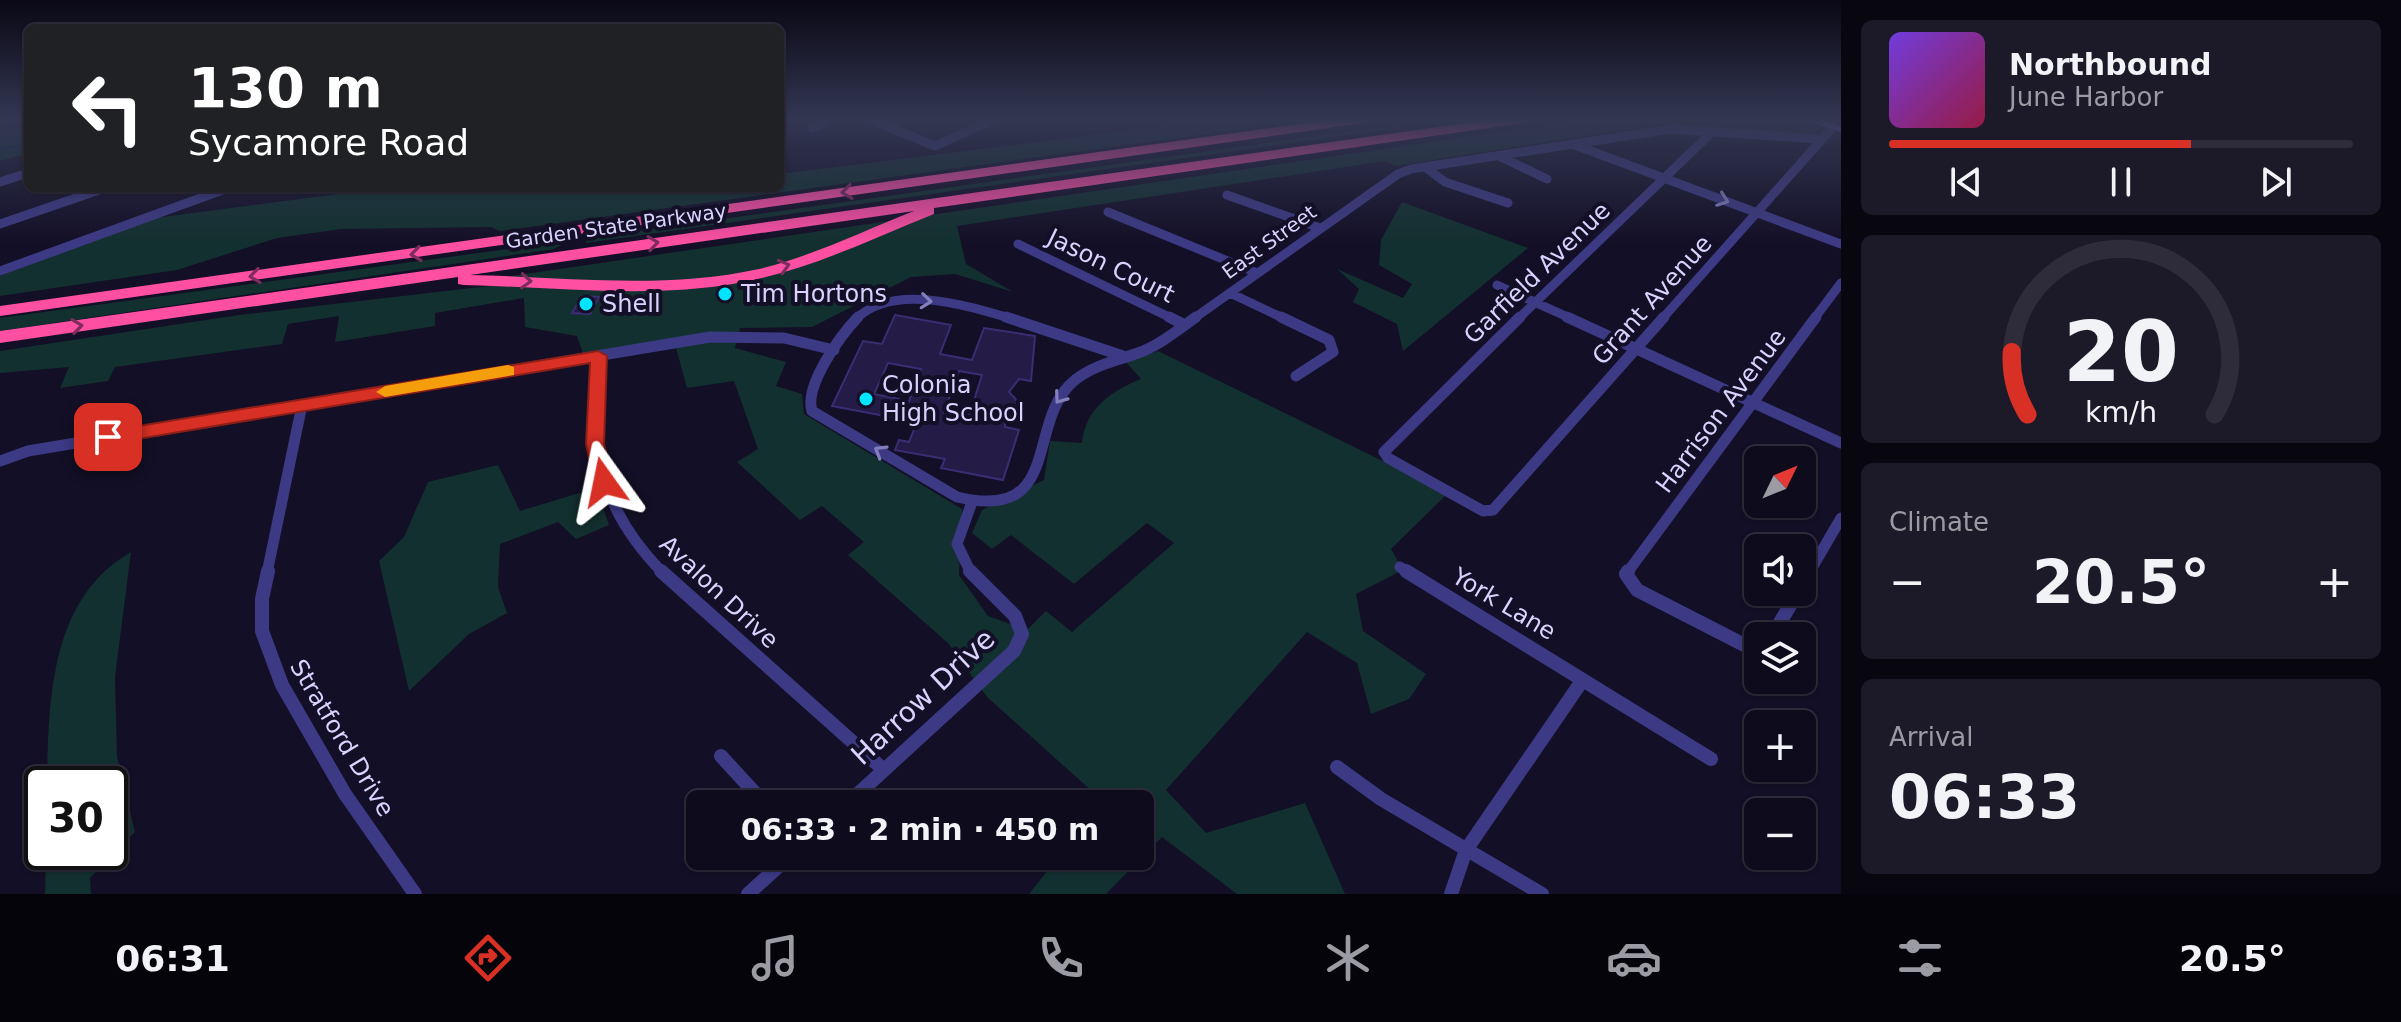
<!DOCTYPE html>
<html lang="en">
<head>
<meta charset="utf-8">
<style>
  :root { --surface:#0e0b1c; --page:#1c1929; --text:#f1f3f6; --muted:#9b9ba3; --line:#2e2b3b; --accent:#d93025 }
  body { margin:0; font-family:"DejaVu Sans",sans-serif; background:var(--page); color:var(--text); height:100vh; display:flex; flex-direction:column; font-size:30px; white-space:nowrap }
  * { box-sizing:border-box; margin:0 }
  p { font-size:26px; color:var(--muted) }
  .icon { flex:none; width:44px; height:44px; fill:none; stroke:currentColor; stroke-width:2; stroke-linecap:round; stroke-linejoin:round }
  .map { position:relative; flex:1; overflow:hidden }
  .sheet { display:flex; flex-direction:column; gap:20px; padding:20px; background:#08060f; width:560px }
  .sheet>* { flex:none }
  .guide { position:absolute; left:24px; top:24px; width:760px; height:168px; border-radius:12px; box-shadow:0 2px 6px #0004,0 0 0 2px var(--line); background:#202124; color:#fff; overflow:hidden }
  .needle { width:52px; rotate:47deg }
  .tools { position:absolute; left:1744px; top:446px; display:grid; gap:16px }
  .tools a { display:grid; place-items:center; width:72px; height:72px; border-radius:12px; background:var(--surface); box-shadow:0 2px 6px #0004,0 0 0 2px var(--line); font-size:40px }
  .speed { position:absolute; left:24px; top:766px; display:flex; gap:16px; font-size:40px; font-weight:700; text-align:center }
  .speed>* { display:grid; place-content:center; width:104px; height:104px; border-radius:50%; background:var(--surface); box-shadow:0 2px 6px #0004,0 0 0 2px var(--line); line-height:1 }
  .speed .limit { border:4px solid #111; border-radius:12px; background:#fff; color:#111 }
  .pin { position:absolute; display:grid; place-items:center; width:68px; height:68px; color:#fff; margin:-34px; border-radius:16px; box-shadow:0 4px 12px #0006 }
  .me { position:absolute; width:88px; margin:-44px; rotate:348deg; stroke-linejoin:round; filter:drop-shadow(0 0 6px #0008) }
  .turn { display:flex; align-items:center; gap:28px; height:168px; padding:0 32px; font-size:36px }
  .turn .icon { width:104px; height:104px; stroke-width:2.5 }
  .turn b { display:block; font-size:56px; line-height:68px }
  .big { font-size:60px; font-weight:600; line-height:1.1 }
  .sheet .widget { flex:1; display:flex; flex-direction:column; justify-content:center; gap:12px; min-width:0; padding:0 28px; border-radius:12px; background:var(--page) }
  .sheet .dial { align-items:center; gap:0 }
  .dial svg { height:208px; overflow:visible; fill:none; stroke:var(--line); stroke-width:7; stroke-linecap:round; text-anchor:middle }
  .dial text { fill:var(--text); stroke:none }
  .song { display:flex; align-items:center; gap:24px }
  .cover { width:96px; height:96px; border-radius:12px; background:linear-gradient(135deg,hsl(260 70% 55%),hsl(340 70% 35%)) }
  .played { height:8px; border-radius:4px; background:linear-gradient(90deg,var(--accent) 65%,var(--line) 65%) }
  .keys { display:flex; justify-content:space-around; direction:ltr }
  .heat { display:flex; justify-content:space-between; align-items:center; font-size:44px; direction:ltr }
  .trip { position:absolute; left:686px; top:790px; width:468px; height:80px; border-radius:12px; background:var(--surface); box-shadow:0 2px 6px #0004,0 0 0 2px var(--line); font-weight:600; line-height:80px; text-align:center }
  .tabs { display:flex; height:128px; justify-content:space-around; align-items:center; background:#06040b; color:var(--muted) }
  .tabs .icon { width:56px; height:56px }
  .tabs .on { color:var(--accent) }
  .tabs b { font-size:36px; color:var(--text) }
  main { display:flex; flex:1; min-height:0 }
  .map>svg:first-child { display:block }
</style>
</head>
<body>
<main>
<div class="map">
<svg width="1841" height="894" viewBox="0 0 1841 894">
  <rect width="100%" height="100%" fill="#130f26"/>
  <path fill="#12302f" d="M0,119H14L6,131L28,129V153L0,161Z
    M1174,119H1315L500,231L491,227L341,229L277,238L177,270L0,296V276L147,219L383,188H780V174L1158,127Z
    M1438,119H1461L586,243L587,238Z
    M1590,119H1787L1821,127L1813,135L1660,124L1396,166L1385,161L957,226L966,264L1013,292L955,274L911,277L812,327L740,328L735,348L786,362L776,386L802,394L804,414L962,509L959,575L988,616L1027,630L1046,611L1072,632L1174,543L1147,523L1074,584L1011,535L992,549L972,533L982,510L1044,480L1050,441L1082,443C1085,409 1111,391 1141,379L1126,362L1158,351L1448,493L1391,549L1403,570L1356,594L1363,631L1426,674L1409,699L1371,714L1357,663L1307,632L1166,790L1206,833L1305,803L1345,894H1237L1162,837L1106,894H1029L1059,856H1140V804H1102L1103,801L987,697L948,643L848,555L864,542L822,506L800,520L737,462L758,449L734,381L687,388L675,344L585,359L577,336L525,327L524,298L435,313V326L335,342L339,316L288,324L282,344L115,367L108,381L60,388L69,367L0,373V351L239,315L489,286L504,277Z
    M1402,202L1528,248L1403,351L1397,324L1353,302L1359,289L1337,269L1403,298L1412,284L1379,265L1381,240Z
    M559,242L563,244L554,249L0,331V318Z
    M498,465L520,511L596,488L609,525L576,539L558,522L500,544L498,587L507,613L469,634L409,691L379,561L404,537L428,482Z
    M131,552L115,677L117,757L135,832L90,878L91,894H45L46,852H110V784H47C49,701 49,599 131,552Z"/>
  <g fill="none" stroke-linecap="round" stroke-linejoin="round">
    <path stroke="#0a1f44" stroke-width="2" d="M0,149L28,144"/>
  </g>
  <path fill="#241b47" stroke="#3b2d73" stroke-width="2" fill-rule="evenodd" d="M582,296L599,297L590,314L572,313Z
    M895,315L951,325L940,354L972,360L984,328L1035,336L1031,381L1019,379L1009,392L1020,404L1004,410L1005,427L1019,430L1003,480L941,468L945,459L895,450L899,440L909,442L917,422L832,406L863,341L882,344ZM888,363L921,369L909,401L874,394ZM959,371L982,375L969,416L944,412Z"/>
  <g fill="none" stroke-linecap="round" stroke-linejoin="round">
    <path stroke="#3d3a85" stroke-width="9" d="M869,119L935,146L995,119
      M812,128L828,119
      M1572,144L1841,244
      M1499,156L1547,179
      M1425,167L1445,182L1508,203
      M0,182L28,173
      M1227,195L1320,228
      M1108,212L1257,273
      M0,224L105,188
      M1018,244L1173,319
      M0,271L228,188
      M1497,285L1572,319
      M1230,293L1285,319
      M856,319C894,282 968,306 1013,319
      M1193,319L1398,174L1411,169L1671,129L1819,139
      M1518,319L1712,132
      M1662,319L1833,127
      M1814,319L1841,283"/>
    <path stroke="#3d3a85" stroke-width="11" d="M858,317C840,336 804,386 812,411L957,497C1065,523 1024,421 1075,380C1094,365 1116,361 1138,353C1158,346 1178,330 1196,317
      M1006,317L1123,356
      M1169,317L1185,325
      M1281,317L1329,340L1333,352L1296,376
      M1520,317L1384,452L1388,458L1483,511L1493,510L1664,317
      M1567,317L1841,443
      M598,356C591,447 596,505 663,573
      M0,461L28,451L710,337L784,338L834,350
      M1400,567L1409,573
      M267,573L302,405
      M971,573L957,544L972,502
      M1627,573L1816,317
      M1809,573L1841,518"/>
    <path stroke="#3d3a85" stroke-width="14" d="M268,571L262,599V631L282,685L345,794L415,894
      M661,571L884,770
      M1406,571L1711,759
      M1628,571L1626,574L1637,590L1758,652
      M1802,585L1810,571
      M1772,636L1798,592
      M721,756L765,804
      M1337,767L1381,799L1542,894
      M847,804L1014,651L1022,634L1015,616L970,571
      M748,894L790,856
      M1451,894L1466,850L1582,681"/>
    <path fill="#6f6bff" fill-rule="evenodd" d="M1799,119H1817L1841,126V132Z"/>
    <path fill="#ff4fa3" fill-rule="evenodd" d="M1334,119H1370L1363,123L0,316V306Z
      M1494,119H1530L1523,123L934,208V214C869,240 807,271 738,283C648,299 555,287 464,285L458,284V277L0,343V331ZM914,211C863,231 813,256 759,269C664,290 566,277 470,275Z"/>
  </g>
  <defs><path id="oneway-chevron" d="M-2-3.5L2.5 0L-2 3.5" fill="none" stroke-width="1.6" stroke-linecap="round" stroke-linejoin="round" transform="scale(2)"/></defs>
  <g stroke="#7d2c5e">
    <use href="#oneway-chevron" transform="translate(847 192) rotate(172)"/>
    <use href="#oneway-chevron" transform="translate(653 243) rotate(-8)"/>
    <use href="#oneway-chevron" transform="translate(416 254) rotate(172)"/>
    <use href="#oneway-chevron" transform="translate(784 266) rotate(-16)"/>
    <use href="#oneway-chevron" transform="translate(255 276) rotate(172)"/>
    <use href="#oneway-chevron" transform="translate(526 281) rotate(3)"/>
    <use href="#oneway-chevron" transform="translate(77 326) rotate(-8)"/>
  </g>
  <g stroke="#837fbc">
    <use href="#oneway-chevron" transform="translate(1723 200) rotate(20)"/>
    <use href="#oneway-chevron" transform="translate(926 301) rotate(6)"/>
    <use href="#oneway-chevron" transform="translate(1060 398) rotate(126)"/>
    <use href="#oneway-chevron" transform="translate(880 451) rotate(-149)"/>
  </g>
  <linearGradient id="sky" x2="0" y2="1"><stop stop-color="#0a0815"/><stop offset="0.49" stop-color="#333752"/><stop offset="1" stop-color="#333752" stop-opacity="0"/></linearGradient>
  <rect width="1841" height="244" fill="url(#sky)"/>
  <path fill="#d93025" stroke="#8d1f18" stroke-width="2" d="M598,351L607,356L604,444L613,482L604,489L594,482L586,444L590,363L108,444L99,437L108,431Z"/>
  <path fill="#f59e0b" d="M508,365L514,367V375L385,397L376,392L385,386Z"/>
  <g fill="#00e5ff" stroke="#130f26" stroke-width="3">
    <circle cx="725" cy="294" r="8"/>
    <circle cx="586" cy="304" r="8"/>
    <circle cx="866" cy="399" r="8"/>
  </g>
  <g text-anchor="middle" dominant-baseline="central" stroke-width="8" stroke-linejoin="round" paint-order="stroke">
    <g font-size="20" fill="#d9d4ff" stroke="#130f26">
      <text transform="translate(616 226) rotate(-8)">Garden State Parkway</text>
      <text transform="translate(1269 242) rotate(-36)">East Street</text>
    </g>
    <g font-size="24" fill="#d9d4ff" stroke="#130f26">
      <text transform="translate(1111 266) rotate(26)">Jason Court</text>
      <text transform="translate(1537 273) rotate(-44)">Garfield Avenue</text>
      <text transform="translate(1652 300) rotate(-48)">Grant Avenue</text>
      <text transform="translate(1721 411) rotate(-53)">Harrison Avenue</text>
      <text transform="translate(719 592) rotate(43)">Avalon Drive</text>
      <text transform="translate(1504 604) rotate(31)">York Lane</text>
      <text transform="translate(342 738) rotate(59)">Stratford Drive</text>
    </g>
    <g font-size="24" fill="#d9d4ff" stroke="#130f26" text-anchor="start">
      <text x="741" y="294">Tim Hortons</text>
      <text x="602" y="304">Shell</text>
      <text x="882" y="385">Colonia<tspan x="882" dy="28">High School</tspan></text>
    </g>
    <g font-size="28" fill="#d9d4ff" stroke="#130f26">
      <text transform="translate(923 697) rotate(-43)">Harrow Drive</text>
    </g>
  </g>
</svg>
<div class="tools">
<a><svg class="needle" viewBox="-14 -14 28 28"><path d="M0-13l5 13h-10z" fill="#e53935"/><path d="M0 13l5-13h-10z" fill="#9b9ba3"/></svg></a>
<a><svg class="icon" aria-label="sound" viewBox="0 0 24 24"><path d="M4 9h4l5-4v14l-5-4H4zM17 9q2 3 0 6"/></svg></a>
<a><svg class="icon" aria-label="layers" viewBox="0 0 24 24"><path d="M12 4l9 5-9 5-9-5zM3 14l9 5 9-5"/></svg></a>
<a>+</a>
<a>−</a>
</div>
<div class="speed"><div class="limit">30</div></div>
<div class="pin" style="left:108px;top:437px;background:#d93025"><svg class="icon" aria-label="arrive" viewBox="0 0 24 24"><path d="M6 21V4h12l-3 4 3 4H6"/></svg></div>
<svg class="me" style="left:604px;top:482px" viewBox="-20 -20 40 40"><path d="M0-17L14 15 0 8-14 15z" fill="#d93025" stroke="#fff" stroke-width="4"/></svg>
<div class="trip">06:33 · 2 min · 450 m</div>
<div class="guide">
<div class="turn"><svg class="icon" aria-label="left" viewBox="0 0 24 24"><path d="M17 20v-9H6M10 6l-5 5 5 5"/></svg><div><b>130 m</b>Sycamore Road</div></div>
</div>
</div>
<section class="sheet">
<div class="widget">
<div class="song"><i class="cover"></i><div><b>Northbound</b><p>June Harbor</p></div></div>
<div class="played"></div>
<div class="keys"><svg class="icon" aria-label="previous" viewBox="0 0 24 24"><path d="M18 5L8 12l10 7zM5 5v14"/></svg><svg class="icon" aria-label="pause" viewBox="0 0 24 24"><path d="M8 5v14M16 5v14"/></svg><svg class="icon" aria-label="next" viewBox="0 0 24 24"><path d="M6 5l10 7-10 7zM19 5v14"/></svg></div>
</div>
<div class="widget dial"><svg viewBox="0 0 100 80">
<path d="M14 69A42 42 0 1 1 86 69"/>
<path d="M14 69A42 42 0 0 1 8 45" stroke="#d93025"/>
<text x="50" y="56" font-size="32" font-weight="700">20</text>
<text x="50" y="72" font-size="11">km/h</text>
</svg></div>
<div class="widget"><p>Climate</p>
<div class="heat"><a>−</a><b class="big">20.5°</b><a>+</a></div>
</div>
<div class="widget"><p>Arrival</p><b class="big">06:33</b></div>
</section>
</main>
<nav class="tabs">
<b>06:31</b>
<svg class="icon on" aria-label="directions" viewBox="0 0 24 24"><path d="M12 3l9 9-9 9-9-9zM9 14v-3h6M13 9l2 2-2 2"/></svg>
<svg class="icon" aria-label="music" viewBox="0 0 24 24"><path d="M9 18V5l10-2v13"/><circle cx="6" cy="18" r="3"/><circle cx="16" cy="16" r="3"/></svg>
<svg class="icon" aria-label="phone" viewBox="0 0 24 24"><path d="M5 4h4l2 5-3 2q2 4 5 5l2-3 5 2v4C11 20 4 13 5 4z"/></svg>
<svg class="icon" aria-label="climate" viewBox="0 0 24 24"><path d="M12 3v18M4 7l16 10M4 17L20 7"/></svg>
<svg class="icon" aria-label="car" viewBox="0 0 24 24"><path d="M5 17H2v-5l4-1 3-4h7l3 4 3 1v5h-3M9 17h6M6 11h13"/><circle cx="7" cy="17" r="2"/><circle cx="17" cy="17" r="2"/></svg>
<svg class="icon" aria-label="filters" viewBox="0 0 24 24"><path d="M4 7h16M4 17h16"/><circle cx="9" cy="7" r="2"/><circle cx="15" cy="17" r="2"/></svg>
<b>20.5°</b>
</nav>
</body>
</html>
